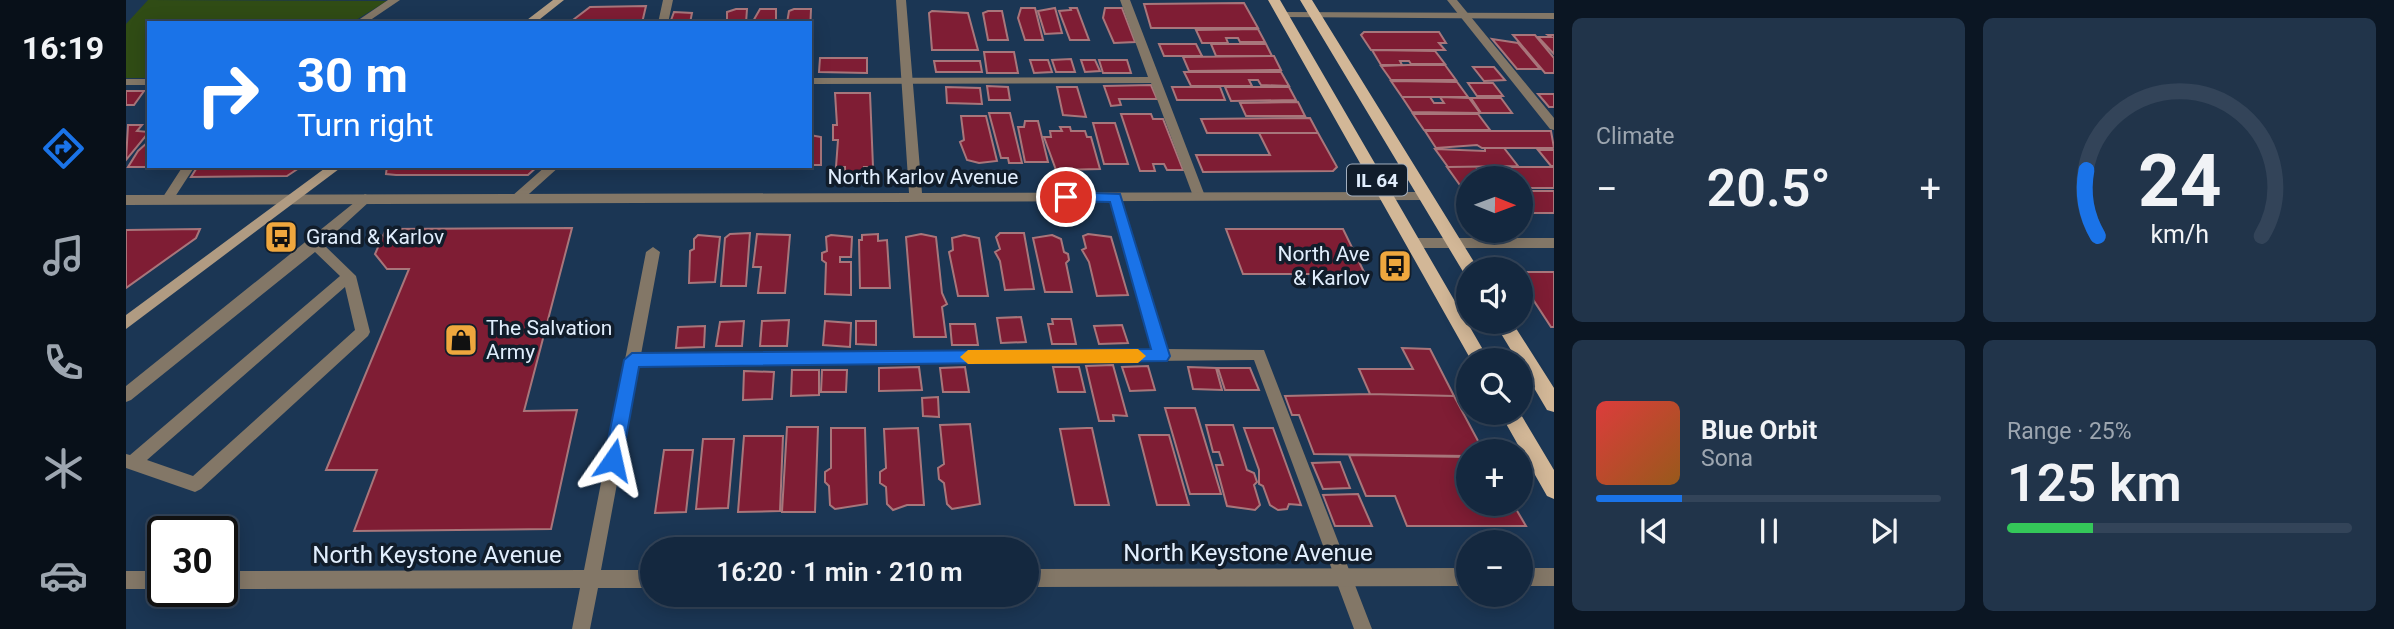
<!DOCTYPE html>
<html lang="en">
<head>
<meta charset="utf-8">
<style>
  :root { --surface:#14283f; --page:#21344a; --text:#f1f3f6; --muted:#9da6b0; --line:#334459; --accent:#1a73e8 }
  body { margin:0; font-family:Roboto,sans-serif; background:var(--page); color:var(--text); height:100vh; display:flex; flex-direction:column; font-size:26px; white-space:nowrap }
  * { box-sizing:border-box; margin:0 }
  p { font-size:23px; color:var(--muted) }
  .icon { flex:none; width:38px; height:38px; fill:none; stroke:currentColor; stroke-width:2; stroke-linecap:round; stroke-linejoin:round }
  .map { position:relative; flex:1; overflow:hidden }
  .details { display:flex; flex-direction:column; gap:18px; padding:18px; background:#0b1623; width:840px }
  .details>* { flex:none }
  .hud { position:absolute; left:21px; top:21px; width:665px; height:147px; border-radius:0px; box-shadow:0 4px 18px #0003,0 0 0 2px var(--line); background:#1a73e8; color:#fff; overflow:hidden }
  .needle { width:46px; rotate:91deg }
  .tools { position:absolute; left:1330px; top:166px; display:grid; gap:14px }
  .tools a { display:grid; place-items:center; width:77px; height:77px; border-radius:50%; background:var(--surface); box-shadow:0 4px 18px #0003,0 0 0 2px var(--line); font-size:35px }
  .speed { position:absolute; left:21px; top:516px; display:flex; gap:14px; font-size:35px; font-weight:700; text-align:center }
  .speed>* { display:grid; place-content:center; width:91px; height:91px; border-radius:50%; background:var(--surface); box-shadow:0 4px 18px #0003,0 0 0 2px var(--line); line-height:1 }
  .speed .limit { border:4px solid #111; border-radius:10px; background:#fff; color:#111 }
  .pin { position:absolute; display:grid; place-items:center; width:60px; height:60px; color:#fff; margin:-30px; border:4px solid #fff; border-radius:50%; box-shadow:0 2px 7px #0007 }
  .me { position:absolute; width:77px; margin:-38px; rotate:11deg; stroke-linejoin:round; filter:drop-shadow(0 0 5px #0008) }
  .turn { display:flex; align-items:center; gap:24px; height:147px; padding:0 35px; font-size:32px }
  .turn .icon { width:91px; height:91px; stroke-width:2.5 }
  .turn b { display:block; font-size:49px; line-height:60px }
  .big { font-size:52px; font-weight:600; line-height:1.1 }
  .details .card { flex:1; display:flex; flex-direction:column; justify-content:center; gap:10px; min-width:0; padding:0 24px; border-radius:10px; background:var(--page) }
  .details .dial { align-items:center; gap:0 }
  .dial svg { height:182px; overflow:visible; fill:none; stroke:var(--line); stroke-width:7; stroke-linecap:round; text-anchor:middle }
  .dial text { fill:var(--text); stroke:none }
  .song { display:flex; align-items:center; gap:21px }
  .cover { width:84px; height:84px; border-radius:10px; background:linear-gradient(135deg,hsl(0 70% 55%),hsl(30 70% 35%)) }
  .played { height:7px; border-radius:4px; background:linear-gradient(90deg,var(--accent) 25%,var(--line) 25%) }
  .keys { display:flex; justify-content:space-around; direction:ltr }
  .heat { display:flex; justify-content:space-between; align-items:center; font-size:38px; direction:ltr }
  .charge { height:10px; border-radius:5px; background:linear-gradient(90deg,#34c759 25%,var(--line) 0) }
  .details .tiles { flex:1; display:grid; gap:18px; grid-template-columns:repeat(2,1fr) }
  .trip { position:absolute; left:514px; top:537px; width:399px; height:70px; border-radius:35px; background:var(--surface); box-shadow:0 4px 18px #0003,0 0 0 2px var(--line); font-weight:600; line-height:70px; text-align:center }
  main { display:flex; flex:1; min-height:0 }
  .menu { display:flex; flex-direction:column; width:126px; justify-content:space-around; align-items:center; background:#081019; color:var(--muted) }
  .menu .icon { width:49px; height:49px }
  .menu .active { color:var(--accent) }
  .menu b { font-size:32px; color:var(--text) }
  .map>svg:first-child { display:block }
</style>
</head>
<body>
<main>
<nav class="menu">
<b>16:19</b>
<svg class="icon active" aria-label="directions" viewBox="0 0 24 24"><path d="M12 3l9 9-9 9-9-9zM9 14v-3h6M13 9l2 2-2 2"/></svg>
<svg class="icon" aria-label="music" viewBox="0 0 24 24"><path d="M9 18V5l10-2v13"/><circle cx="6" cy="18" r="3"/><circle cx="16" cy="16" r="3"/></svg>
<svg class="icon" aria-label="phone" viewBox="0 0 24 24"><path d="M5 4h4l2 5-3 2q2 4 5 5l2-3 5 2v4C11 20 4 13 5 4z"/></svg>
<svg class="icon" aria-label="climate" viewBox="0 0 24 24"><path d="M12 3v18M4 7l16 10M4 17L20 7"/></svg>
<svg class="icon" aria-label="car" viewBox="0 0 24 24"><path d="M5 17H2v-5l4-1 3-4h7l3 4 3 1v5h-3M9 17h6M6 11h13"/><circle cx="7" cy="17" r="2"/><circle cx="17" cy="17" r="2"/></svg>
</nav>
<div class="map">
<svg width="1428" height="629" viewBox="0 0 1428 629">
  <rect width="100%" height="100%" fill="#1b3654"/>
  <path fill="#304c15" d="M22,0L261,1L225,23H23V78H0V24Z"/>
  <path fill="#7f1d34" stroke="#a8767b" stroke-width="2" d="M1118,3L1132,28H1025L1018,4Z
    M520,6L516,23H443L464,7Z
    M895,8H909L917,40H899L892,18Z
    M929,8L936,33L919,34L912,11Z
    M944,8H951L963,40H944L933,11L945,10Z
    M979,8H996L1009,42L988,43L977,18Z
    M610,9H621L620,23H596L601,19V12Z
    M634,9H650V23H626Z
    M668,9H685L684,33V23H661L663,11Z
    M806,11L842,13L852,50H806L803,13Z
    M862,11H876L882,40H862L857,13Z
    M548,12L566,13L564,23H544Z
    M1132,29L1139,42H1114L1112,38H1100L1102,43H1076L1070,30Z
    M1238,32H1313L1320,43H1313L1319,50H1245L1235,35Z
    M1387,35H1409L1428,58V73H1419Z
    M1422,35H1428V54L1412,37H1425Z
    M1366,39L1392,43L1414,69H1391Z
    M1033,44H1070L1076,56H1038Z
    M1085,44H1140L1146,56H1090Z
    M1246,50L1309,51L1319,64H1285L1283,61H1274L1276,65H1255Z
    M858,52H888L892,73H861Z
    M1148,56L1155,70L1063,71L1057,57Z
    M694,58H741V73L693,72Z
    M945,59L949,72H930L926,60Z
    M904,60H922L926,72L908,73Z
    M955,60H969L974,71L959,72Z
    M973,60H1001L1005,73H977Z
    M808,61H854L856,72H810Z
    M1282,65H1319L1330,80H1265L1255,66Z
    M1347,67H1368L1379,80L1358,81Z
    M1058,72H1155L1163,86L1135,85L1132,80H1123L1126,86H1065Z
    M1265,81L1331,82L1342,97H1276Z
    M1342,83H1367L1377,96H1351Z
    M1025,85L1031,99H993L995,105L985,106L978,86Z
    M861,86L882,87L884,100H863Z
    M820,87L854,88L856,104L821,103Z
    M931,87H951L960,117L937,115Z
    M1046,87H1094L1099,100H1051Z
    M1099,87H1163L1170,100L1105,101Z
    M0,91H18L8,105H0Z
    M709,93H744L747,167H738L739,173H719V167H710L712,140H707V125H711Z
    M1412,94H1428V107H1423Z
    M1276,97H1304L1308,103H1318L1314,97L1343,98L1354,113L1286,112Z
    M1345,98H1375L1386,113H1355Z
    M1172,102L1179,116H1120L1114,103Z
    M863,113H884L896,163H883L882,158H875Z
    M995,114H1025L1027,119H1037L1057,170H1041L1038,164H1027L1029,171H1014Z
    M1287,114H1352L1364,130H1298Z
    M835,116H860L871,161L853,163L841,160L834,142L838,140Z
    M1184,118L1192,133H1081L1075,119Z
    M899,121H912L922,162H899L892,127H898Z
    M967,123H989L1002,164H978Z
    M2,125H16L11,131L23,132L0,160Z
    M934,127H944L945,131H959L961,137H965L974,169L930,170L918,137H925L924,131H936Z
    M1299,131H1425L1428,148H1356L1351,145L1310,148Z
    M1133,133H1192L1211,167L1207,171L1077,172L1070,155H1144Z
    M684,135L695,137V165H684Z
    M23,141L25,167H2L12,151Z
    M1359,148H1378L1392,166L1322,167L1309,149L1359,151Z
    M1412,150H1428V166H1425Z
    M72,166H176L161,176L65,177Z
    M261,166H412L402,175H270L260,174Z
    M1321,167H1350L1352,170H1367L1364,167H1428V188H1395V178H1342V188H1336Z
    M1395,191H1428V213H1395Z
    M446,228L398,411L451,410L425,529L228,531L251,470H200L283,269H261L249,254L260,229Z
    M74,229L70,238L0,288V230Z
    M1100,229H1217L1239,274H1117Z
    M624,233L620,286H595L599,238L604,234Z
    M874,233H898L908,289L879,290L874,261L869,252L874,249L870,237Z
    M631,234L664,235L659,293H632L635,267H627Z
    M752,234V241L761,240L764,288H734L733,240H736V235Z
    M795,234L810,237L816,293L821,304L816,307L820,337H788L780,237Z
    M962,234L985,237L1002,295L971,296L963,262L956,250L960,248L957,236Z
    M572,235L594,237L589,282L563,283L564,251L568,249V239Z
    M705,235L726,237L725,257H714V262H725V295L699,294L700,263L696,260V253L701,251L700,237Z
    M838,235L853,238L862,296H832L823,252L827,250L826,238Z
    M926,235L935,239L938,252L942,254L943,260L940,263L946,292H919L907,238Z
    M1395,272H1428V327H1425L1395,281Z
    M895,317L900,342L875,343L871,318Z
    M926,319H945L950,344H926L922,324H927Z
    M663,320L661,346H634L636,321Z
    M618,321L616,346H590L594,322Z
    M699,321L725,323L724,347L697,345Z
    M730,321H750V345L730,344Z
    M824,324H849L852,345H826Z
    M996,325L1002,343L973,344L968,326Z
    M579,326L578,347L550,348L552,327Z
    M1276,348L1304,349L1328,396L1244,394L1233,369H1287Z
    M987,365L1001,416L987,415L988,421H973L960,366Z
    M1022,366L1029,390L1004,391L996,367Z
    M793,367L796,390L753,391V368Z
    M839,367L843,392H817L814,368Z
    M927,367H953L959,392H932Z
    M1062,367L1090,368L1096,390L1067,389Z
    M1092,368H1124L1133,390H1099Z
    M666,370H693V395L665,396Z
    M696,370H721L720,392H695Z
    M618,371L648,372L646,399L617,400Z
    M1244,394L1328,396L1358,452H1342V456L1188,454L1173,415H1166L1159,396Z
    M812,397L813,417L797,416L796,398Z
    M1039,408H1069L1095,494H1064Z
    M844,424L854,504L826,509L821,504L818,483L813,479L812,468L818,464L814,425Z
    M1080,425H1107L1121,470L1128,473L1131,482L1128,485L1134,505L1129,510L1101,506L1090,465H1097L1093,452H1087Z
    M661,427H692L689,512H656Z
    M705,428H739L741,504L709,509L704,505L703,486L699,482V472L705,468Z
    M792,428L798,505H781L767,510L761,504L760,487L754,483V472L760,468L758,429Z
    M961,428H966L983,505H949L934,429Z
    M1118,428H1147L1175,505L1163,504L1161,509L1152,510L1144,505L1137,486L1133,484V470Z
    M1013,435H1043L1063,505H1031Z
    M618,436H657L654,511L612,512Z
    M577,439H608L602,508L570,509Z
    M538,450H567L560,512L529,513Z
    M1223,455L1342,457V504H1387L1400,526H1281L1269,496H1240Z
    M1214,462L1224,488L1197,489L1186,463Z
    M1232,494L1246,526H1209L1197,495Z"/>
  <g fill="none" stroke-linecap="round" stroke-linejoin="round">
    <path fill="#837767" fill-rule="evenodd" d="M262,0H274L240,23H228Z
      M537,0H547L542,23H532Z
      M994,0H1004L1079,196L1077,199H1069L1067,196L1025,83L684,84V78L1022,77Z
      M1321,0H1331L1428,118V130L1424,129Z
      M0,79H23V85H0Z
      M57,166H69L45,203H37L35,200Z
      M420,166H434L394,202H386L384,199L386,196Z
      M989,193L995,197L1041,349L1138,350L1246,629H1228L1128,360L506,366L501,364L499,360L501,356L506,354L1027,349L983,197Z
      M239,194L243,196L245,199L243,202L197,244L230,276L244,332L242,336L75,489L69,492L0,468V454L4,455L214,276L189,252L5,400L0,402V386ZM219,287L229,330L67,476L21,460Z"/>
    <path fill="#837767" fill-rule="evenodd" d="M770,0H780L796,193L1300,192L1306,196L1300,200L0,205V195L783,193Z
      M1157,12L1428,13V19L1153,17L1152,15Z
      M1287,238H1428V248H1287L1280,243Z
      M527,247L534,252L475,570H527V588H472L464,629H446L454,588L96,589V571L458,570L520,252Z
      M1342,568V586L901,587V569Z
      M1395,568H1428V586H1395Z
      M0,571H37V589H0Z"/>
    <path fill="#b09b82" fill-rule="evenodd" d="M427,0H438L409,23H397Z
      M202,166H217L0,329V315Z"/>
    <path fill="#d2b797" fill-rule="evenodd" d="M1142,0H1154L1363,360H1345Z
      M1174,0H1186L1353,270H1342V276L1339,275Z
      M1368,322H1386L1428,388V412L1421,410L1395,366V360H1391Z
      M1374,413H1394L1428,470V499L1421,496Z"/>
  </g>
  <path fill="#1a73e8" stroke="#114b97" stroke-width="2" d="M940,192L994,194L1044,356L1041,361L513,367L496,460L493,466L487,468L481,466L478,460L498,360L506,353L1025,349L984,202L935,201V194Z"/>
  <path fill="#f59e0b" d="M1012,349L1020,356L1012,363L842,364L834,357L842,350Z"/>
  <defs>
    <symbol id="bus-square" viewBox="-11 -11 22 22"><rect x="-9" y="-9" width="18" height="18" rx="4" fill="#efa73e" stroke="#111d2b"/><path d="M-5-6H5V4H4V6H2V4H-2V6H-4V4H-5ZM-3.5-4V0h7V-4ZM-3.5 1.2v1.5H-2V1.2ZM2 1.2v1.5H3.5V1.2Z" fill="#111"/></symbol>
    <symbol id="shop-square" viewBox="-11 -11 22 22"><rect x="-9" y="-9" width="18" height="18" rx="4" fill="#efa73e" stroke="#111d2b"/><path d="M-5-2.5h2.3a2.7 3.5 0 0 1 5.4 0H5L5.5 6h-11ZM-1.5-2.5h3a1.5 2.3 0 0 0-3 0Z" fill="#111"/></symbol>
  </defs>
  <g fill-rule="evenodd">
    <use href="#bus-square" x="136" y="218" width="38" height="38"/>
    <use href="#bus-square" x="1250" y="247" width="38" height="38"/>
    <use href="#shop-square" x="316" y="321" width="38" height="38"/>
  </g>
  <g text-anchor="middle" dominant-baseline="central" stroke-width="7" stroke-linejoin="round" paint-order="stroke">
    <rect fill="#111d2b" stroke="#a3afbe" stroke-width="2" x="1221" y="164.5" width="60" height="31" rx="5"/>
    <g font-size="19" font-weight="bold" fill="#e1eefd">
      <text x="1251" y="180">IL 64</text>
    </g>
    <g font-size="21" fill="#e1eefd" stroke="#111d2b">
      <text x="797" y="177">North Karlov Avenue</text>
    </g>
    <g font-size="21" fill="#e1eefd" stroke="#111d2b" text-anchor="start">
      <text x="180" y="237">Grand &amp; Karlov</text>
      <text x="1244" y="254" text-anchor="end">North Ave<tspan x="1244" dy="24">&amp; Karlov</tspan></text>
      <text x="360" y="328">The Salvation<tspan x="360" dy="24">Army</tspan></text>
    </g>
    <g font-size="24" fill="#e1eefd" stroke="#111d2b">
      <text x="1122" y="553">North Keystone Avenue</text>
      <text x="311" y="555">North Keystone Avenue</text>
    </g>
  </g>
</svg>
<div class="tools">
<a><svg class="needle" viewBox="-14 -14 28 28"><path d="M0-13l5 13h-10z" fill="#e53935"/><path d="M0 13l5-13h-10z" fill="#9da6b0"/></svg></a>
<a><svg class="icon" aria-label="sound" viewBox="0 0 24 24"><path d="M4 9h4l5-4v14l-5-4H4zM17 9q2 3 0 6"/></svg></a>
<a><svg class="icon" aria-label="search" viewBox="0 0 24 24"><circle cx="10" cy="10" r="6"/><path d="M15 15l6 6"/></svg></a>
<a>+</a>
<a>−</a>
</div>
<div class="speed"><div class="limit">30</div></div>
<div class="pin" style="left:940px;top:197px;background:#d93025"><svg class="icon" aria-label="arrive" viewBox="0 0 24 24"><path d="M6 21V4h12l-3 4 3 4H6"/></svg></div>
<svg class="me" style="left:487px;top:460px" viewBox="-20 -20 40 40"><path d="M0-17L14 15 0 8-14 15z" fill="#1a73e8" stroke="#fff" stroke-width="4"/></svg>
<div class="trip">16:20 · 1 min · 210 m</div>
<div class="hud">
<div class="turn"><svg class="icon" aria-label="right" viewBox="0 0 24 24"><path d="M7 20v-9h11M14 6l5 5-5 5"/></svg><div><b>30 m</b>Turn right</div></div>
</div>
</div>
<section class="details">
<div class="tiles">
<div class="card"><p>Climate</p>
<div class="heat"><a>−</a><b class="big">20.5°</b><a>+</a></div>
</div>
<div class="card dial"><svg viewBox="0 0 100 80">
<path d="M14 69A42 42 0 1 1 86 69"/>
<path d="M14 69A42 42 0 0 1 9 40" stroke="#1a73e8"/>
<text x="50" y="56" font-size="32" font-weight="700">24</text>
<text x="50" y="72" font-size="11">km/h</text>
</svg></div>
<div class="card">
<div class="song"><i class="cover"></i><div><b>Blue Orbit</b><p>Sona</p></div></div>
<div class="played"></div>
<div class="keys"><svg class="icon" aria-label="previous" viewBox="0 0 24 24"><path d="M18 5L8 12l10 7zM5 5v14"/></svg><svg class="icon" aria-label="pause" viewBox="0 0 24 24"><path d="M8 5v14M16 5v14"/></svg><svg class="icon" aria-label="next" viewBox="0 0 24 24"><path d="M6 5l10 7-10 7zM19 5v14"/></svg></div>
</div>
<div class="card"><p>Range · 25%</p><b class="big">125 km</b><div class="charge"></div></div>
</div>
</section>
</main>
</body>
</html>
